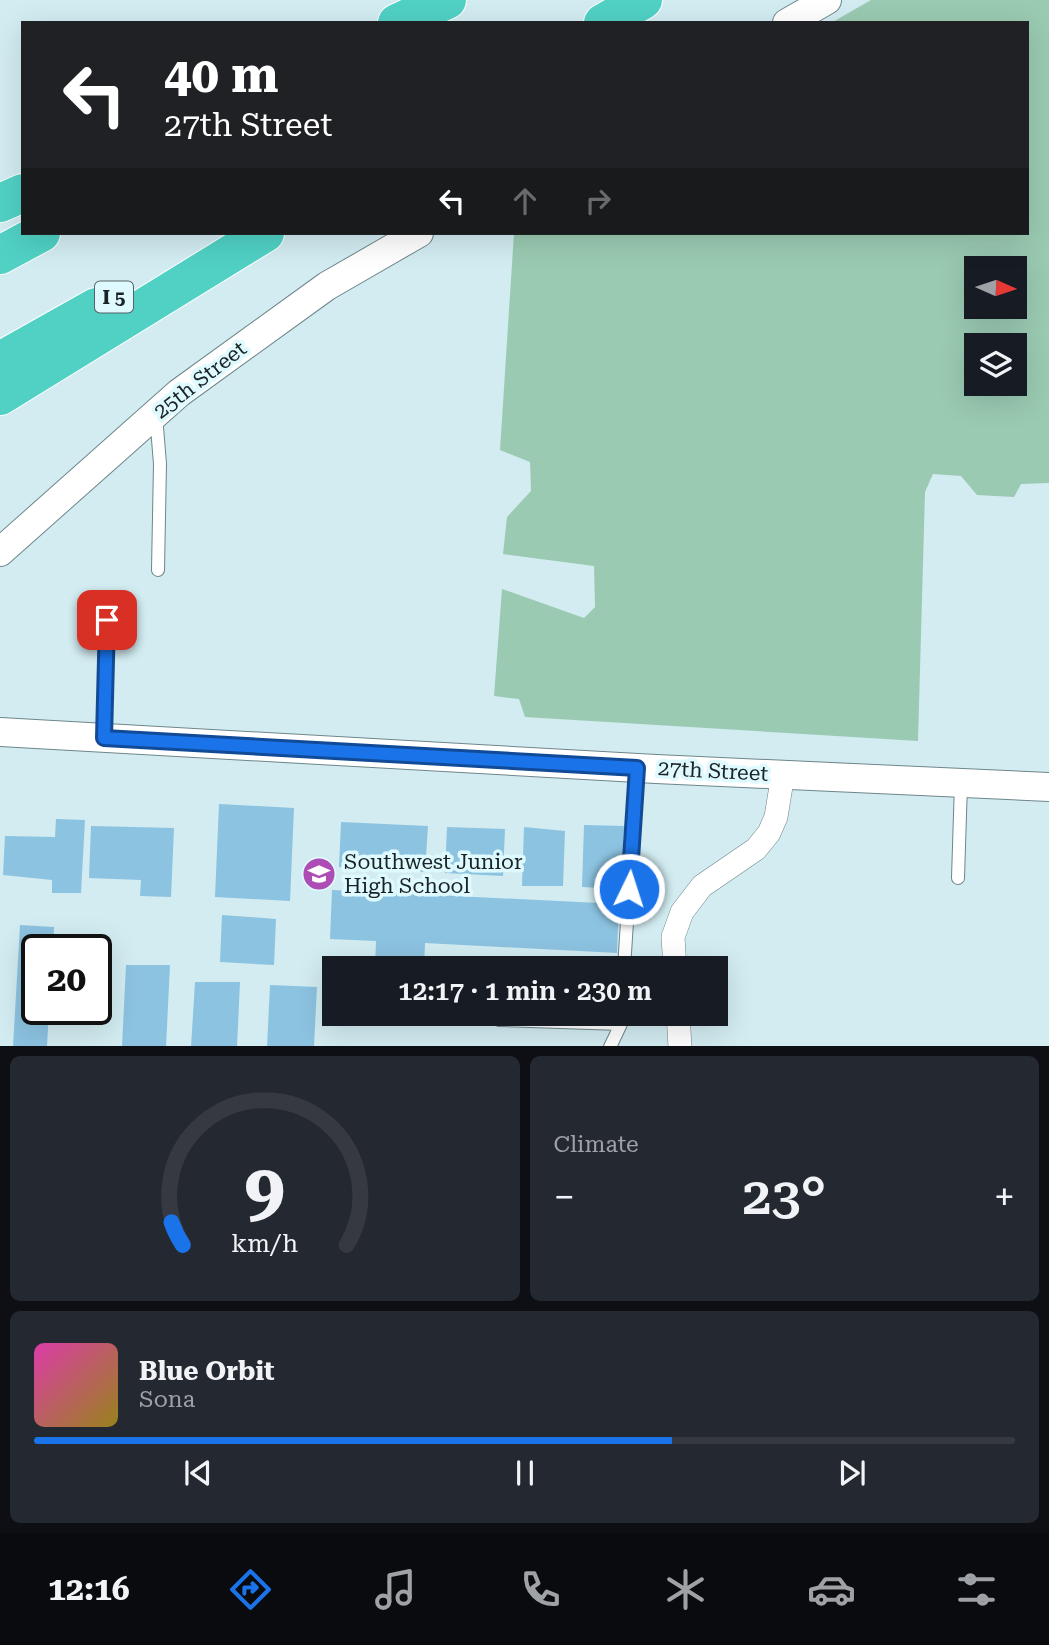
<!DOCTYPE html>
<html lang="en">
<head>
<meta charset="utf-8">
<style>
  :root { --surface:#171b24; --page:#242831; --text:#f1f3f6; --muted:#9ea1a6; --line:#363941; --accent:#1a73e8 }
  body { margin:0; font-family:"Roboto Serif",serif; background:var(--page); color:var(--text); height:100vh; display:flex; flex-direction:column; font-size:26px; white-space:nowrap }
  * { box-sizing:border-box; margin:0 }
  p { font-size:23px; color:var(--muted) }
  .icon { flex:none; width:38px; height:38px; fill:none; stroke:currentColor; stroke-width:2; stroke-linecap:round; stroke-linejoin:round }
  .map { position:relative; height:1046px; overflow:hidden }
  .drawer { display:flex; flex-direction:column; gap:10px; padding:10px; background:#0d0f14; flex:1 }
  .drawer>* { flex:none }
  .banner { position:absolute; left:21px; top:21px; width:1008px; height:214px; border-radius:0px; box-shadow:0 7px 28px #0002; background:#202124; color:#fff; overflow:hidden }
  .needle { width:46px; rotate:93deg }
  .fabs { position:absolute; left:964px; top:256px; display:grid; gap:14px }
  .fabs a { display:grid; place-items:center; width:63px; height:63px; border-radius:0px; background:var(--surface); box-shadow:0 7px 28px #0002; font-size:35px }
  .speed { position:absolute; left:21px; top:934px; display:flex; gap:14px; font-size:35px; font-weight:700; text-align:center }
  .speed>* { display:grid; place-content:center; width:91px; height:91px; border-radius:50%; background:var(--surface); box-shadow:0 7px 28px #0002; line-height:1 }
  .speed .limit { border:4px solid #111; border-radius:10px; background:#fff; color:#111 }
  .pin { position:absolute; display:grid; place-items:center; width:60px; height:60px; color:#fff; margin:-30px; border-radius:14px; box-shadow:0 4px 10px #0006 }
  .me { position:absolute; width:77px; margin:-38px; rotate:4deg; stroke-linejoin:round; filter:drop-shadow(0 0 5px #0008) }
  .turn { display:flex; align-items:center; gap:24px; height:147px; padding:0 28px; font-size:32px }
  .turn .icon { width:91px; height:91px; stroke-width:2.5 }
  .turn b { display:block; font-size:49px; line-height:60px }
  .lanes { display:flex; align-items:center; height:66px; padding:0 28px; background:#0003; justify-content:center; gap:35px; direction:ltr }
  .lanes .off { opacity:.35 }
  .big { font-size:52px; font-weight:600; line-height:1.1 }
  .drawer .tile { flex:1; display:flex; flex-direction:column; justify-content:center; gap:10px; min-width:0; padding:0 24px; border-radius:10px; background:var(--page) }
  .drawer .dial { align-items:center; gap:0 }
  .dial svg { height:182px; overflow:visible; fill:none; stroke:var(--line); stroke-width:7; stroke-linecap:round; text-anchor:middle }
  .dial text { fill:var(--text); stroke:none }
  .song { display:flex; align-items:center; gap:21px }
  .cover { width:84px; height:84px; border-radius:10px; background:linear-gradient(135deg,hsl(320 70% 55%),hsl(50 70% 35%)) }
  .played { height:7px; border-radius:4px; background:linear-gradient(90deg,var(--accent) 65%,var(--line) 65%) }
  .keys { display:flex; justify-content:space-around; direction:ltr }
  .heat { display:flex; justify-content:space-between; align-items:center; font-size:38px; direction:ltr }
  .drawer .tiles { flex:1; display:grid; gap:10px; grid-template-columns:1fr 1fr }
  .tile:last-child { grid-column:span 2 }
  .trip { position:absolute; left:322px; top:956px; width:406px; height:70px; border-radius:0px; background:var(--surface); box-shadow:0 7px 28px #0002; font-weight:600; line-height:70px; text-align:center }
  .dock { display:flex; height:112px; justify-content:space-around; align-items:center; background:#090b0e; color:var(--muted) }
  .dock .icon { width:49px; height:49px }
  .dock .current { color:var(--accent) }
  .dock b { font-size:32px; color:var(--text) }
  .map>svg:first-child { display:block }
</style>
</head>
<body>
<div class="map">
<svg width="1049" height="1047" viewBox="0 0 1049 1047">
  <rect width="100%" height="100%" fill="#d2ecf1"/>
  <path fill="#9acab2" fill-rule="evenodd" d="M871,0H1049V483L1021,484L1014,497L977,495L961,476L933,474L925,492L918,741L525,717L519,699L494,696L502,589L584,618L595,607L594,566L503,554L507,517L531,491L530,462L500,450L514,233H1027V23H831ZM976,268H1015V306H976ZM976,345H1015V383H976Z"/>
  <path fill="#8cc3e1" d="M219,804L294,808L290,901L215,897Z
    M56,819L85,820L81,893H52V880L3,875L5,836L55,837Z
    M341,822L428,826L425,872L339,867Z
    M584,825L624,826L621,889L582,887Z
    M91,826L174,828L171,897L140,896L141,880L89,878Z
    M447,827L505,829L503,876L445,873Z
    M524,827L565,831L563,886H522Z
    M332,890L619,904L617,953L425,943L424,968H375L376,941L330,939Z
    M222,915L276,919L274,965L220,962Z
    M20,925L54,927L53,950H37V1010H49L47,1047H13Z
    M126,965H170L166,1047H122Z
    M195,982H240L237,1047H191Z
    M270,985L317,987L314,1047H267Z"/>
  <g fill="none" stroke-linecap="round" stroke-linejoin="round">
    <defs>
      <path id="service" d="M156,415L160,464L158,570
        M104,738L107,620
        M958,878L961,783
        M624,968L637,768
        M500,1013L499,1020L621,1024L622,1013
        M610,1047L621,1024"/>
      <path id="minor" d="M675,968L673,937L682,912L702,886L756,849L769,833L776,817L783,774
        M678,1013L680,1047"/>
      <path id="tertiary" d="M787,23L827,0
        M0,552L179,393L327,286L419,233
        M0,732L656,769L1049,787"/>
      <path id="motorway" d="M397,23L447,0
        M603,23L643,0
        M0,203L23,193
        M0,255L41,233
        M0,361L96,307
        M0,396L265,233"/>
    </defs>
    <use href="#service" stroke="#6e868a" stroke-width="14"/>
    <use href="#minor" stroke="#6e868a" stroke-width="24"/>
    <use href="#tertiary" stroke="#6e868a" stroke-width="30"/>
    <use href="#motorway" stroke="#fff" stroke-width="40"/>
    <use href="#service" stroke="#fff" stroke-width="12"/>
    <use href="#minor" stroke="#fff" stroke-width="23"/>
    <use href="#tertiary" stroke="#fff" stroke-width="28"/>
    <use href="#motorway" stroke="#50d1c4" stroke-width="38"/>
  </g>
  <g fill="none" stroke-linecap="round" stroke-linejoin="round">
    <defs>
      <path id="route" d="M107,620L104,738L637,768L629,889"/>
    </defs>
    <use href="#route" stroke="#114b97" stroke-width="18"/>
    <use href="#route" stroke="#1a73e8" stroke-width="12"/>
  </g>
  <defs>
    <symbol id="school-disc" viewBox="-11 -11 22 22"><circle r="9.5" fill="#ac4cb4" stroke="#dffafe"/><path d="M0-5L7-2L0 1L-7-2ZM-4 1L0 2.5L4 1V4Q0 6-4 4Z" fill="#fff"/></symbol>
  </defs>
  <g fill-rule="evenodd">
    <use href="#school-disc" x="300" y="855" width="38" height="38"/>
  </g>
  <g text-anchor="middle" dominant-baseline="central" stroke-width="7" stroke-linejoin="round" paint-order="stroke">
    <rect fill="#dffafe" stroke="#546365" stroke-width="2" x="95" y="281.5" width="38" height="31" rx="5"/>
    <g font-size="19" font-weight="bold" fill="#192224">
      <text x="114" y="297">I 5</text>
    </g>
    <g font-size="21" fill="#192224" stroke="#dffafe">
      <text transform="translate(200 380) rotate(-38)">25th Street</text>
      <text transform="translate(713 771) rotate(3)">27th Street</text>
    </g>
    <g font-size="21" fill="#192224" stroke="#dffafe" text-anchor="start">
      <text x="344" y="862">Southwest Junior<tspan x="344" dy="24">High School</tspan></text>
    </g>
  </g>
</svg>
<div class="fabs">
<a><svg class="needle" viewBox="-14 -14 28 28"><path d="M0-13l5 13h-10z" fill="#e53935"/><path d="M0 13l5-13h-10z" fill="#9ea1a6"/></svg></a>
<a><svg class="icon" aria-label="layers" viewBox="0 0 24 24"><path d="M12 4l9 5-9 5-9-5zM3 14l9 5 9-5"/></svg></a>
</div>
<div class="speed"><div class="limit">20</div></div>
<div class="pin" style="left:107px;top:620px;background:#d93025"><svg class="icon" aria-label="arrive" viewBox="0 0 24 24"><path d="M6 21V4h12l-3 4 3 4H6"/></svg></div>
<svg class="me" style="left:629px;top:889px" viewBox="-20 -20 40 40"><circle r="17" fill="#1a73e8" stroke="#fff" stroke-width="3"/><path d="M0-11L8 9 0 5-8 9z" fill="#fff"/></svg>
<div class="trip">12:17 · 1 min · 230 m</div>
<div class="banner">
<div class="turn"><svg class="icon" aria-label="left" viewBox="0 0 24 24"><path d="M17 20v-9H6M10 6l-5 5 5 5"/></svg><div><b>40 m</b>27th Street</div></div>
<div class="lanes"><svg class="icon" aria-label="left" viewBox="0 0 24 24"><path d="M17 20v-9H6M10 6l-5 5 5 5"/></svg><svg class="icon off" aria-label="ahead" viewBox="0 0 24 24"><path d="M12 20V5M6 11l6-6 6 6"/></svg><svg class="icon off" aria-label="right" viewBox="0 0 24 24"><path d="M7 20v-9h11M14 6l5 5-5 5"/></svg></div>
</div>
</div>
<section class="drawer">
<div class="tiles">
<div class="tile dial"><svg viewBox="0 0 100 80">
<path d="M14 69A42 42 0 1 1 86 69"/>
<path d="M14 69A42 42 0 0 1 9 59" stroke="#1a73e8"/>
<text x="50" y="56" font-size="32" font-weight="700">9</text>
<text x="50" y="72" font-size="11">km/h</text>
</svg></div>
<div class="tile"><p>Climate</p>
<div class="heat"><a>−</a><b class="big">23°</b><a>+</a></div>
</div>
<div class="tile">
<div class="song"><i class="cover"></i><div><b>Blue Orbit</b><p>Sona</p></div></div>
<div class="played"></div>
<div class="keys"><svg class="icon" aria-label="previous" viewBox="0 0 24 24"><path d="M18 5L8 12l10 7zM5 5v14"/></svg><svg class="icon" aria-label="pause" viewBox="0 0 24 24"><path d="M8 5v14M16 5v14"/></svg><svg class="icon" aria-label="next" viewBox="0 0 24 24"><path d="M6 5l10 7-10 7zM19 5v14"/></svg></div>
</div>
</div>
</section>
<nav class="dock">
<b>12:16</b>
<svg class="icon current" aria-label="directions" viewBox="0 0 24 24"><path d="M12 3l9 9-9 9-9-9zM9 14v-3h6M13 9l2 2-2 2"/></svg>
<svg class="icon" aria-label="music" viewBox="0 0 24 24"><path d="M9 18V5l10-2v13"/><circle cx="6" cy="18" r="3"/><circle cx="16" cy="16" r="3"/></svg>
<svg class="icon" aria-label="phone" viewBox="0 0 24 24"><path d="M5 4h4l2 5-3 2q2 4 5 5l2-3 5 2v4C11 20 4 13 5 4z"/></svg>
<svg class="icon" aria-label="climate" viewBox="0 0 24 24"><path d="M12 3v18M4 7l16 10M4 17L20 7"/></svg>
<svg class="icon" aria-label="car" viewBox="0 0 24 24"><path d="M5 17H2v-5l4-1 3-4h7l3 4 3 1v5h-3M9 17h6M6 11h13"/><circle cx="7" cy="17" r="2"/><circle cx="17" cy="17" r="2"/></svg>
<svg class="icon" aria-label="filters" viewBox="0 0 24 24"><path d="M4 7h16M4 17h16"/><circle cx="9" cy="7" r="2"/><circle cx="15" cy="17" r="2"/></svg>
</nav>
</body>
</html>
